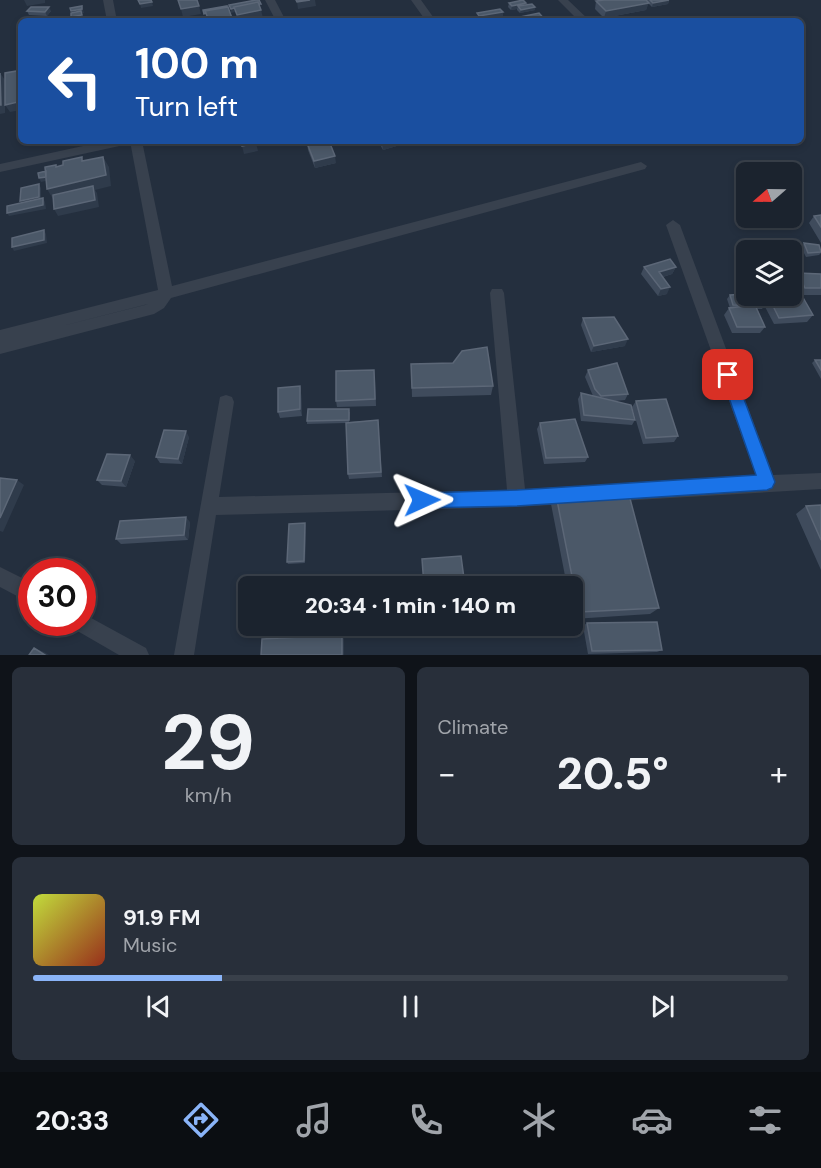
<!DOCTYPE html>
<html lang="en">
<head>
<meta charset="utf-8">
<style>
  :root { --surface:#1b232e; --page:#282f3a; --text:#f1f3f6; --muted:#a0a4aa; --line:#39404a; --accent:#8ab4f8 }
  body { margin:0; font-family:"DM Sans",sans-serif; background:var(--page); color:var(--text); height:100vh; display:flex; flex-direction:column; font-size:22px; white-space:nowrap }
  * { box-sizing:border-box; margin:0 }
  p { font-size:20px; color:var(--muted) }
  .icon { flex:none; width:33px; height:33px; fill:none; stroke:currentColor; stroke-width:2; stroke-linecap:round; stroke-linejoin:round }
  .map { position:relative; height:655px; overflow:hidden }
  .details { display:flex; flex-direction:column; gap:12px; padding:12px; background:#0f1319; flex:1 }
  .details>* { flex:none }
  .hud { position:absolute; left:18px; top:18px; width:786px; height:126px; border-radius:9px; box-shadow:0 3px 9px #0003,0 0 0 2px var(--line); background:#1a4fa0; color:#fff; overflow:hidden }
  .needle { width:39px; rotate:250deg }
  .controls { position:absolute; left:736px; top:162px; display:grid; gap:12px }
  .controls a { display:grid; place-items:center; width:66px; height:66px; border-radius:9px; background:var(--surface); box-shadow:0 3px 9px #0003,0 0 0 2px var(--line); font-size:30px }
  .speed { position:absolute; left:18px; top:558px; display:flex; gap:12px; font-size:30px; font-weight:700; text-align:center }
  .speed>* { display:grid; place-content:center; width:78px; height:78px; border-radius:50%; background:var(--surface); box-shadow:0 3px 9px #0003,0 0 0 2px var(--line); line-height:1 }
  .speed .limit { border:9px solid #d22; background:#fff; color:#111 }
  .pin { position:absolute; display:grid; place-items:center; width:51px; height:51px; color:#fff; margin:-26px; border-radius:12px; box-shadow:0 3px 9px #0006 }
  .me { position:absolute; width:66px; margin:-33px; rotate:89deg; stroke-linejoin:round; filter:drop-shadow(0 0 4px #0008) }
  .turn { display:flex; align-items:center; gap:21px; height:126px; padding:0 18px; font-size:27px }
  .turn .icon { width:78px; height:78px; stroke-width:2.5 }
  .turn b { display:block; font-size:42px; line-height:51px }
  .big { font-size:45px; font-weight:800; line-height:1.1 }
  .details .widget { flex:1; display:flex; flex-direction:column; justify-content:center; gap:9px; min-width:0; padding:0 21px; border-radius:9px; background:var(--page) }
  .details .dial { align-items:center; gap:0 }
  .dial b { font-size:78px; line-height:1 }
  .song { display:flex; align-items:center; gap:18px }
  .cover { width:72px; height:72px; border-radius:9px; background:linear-gradient(135deg,hsl(70 70% 55%),hsl(10 70% 35%)) }
  .played { height:6px; border-radius:3px; background:linear-gradient(90deg,var(--accent) 25%,var(--line) 25%) }
  .keys { display:flex; justify-content:space-around; direction:ltr }
  .heat { display:flex; justify-content:space-between; align-items:center; font-size:33px; direction:ltr }
  .details .tiles { flex:1; display:grid; gap:12px; grid-template-columns:1fr 1fr }
  .widget:last-child { grid-column:span 2 }
  .trip { position:absolute; left:238px; top:576px; width:345px; height:60px; border-radius:9px; background:var(--surface); box-shadow:0 3px 9px #0003,0 0 0 2px var(--line); font-weight:800; line-height:60px; text-align:center }
  .menu { display:flex; height:96px; justify-content:space-around; align-items:center; background:#0b0e12; color:var(--muted) }
  .menu .icon { width:42px; height:42px }
  .menu .selected { color:var(--accent) }
  .menu b { font-size:27px; color:var(--text) }
  .map>svg:first-child { display:block }
</style>
</head>
<body>
<div class="map">
<svg width="821" height="655" viewBox="0 0 821 655">
  <rect width="100%" height="100%" fill="#242f3e"/>
  <g fill="none" stroke-linecap="round" stroke-linejoin="round">
    <path fill="#38414e" fill-rule="evenodd" d="M103,0H113L117,21H107Z
      M265,0H275L286,21H276Z
      M411,0H421L436,21H426Z
      M558,0H568L590,21H579Z
      M106,141H130L124,145L0,172V164Z
      M130,141H142L172,286L641,162L647,166L645,169L171,298L164,308L154,314L0,354V330L158,290ZM148,304L145,305L54,328Z
      M673,220L680,225L773,475L821,473V489L517,507L216,515L194,655H174L220,397L226,395L232,397L234,402L219,497L507,490L490,293L492,289H502L504,293L525,489L756,476L666,225Z
      M0,567L32,583V604L0,587Z
      M82,613L146,648L149,655H119L74,629L71,622H82Z"/>
  </g>
  <path fill="#3f4b5c" d="M604,0H669L668,4L652,7L648,3L646,10L604,18L595,9L596,1Z
    M509,3H526V5L535,10L520,13L517,10V9L511,10L508,7Z
    M27,11H51L47,16L29,15Z
    M378,141H407V143L383,150Z
    M307,143L336,163L315,168L308,150Z
    M821,215V243L809,223L814,216Z
    M804,243L821,250V253L819,255L806,257L801,247Z
    M644,267H676L672,274L663,277L667,294L658,296L641,274Z
    M798,273L821,274V295H801L813,315L807,322L774,324L763,303L766,299H762L761,296H792L799,294L793,280Z
    M730,295L764,306L762,309H757L765,327L760,333H732L724,315L729,308H730L727,299Z
    M583,318L625,346L591,352L581,325Z
    M815,360H821V379L812,363Z
    M411,364L493,386L491,395L412,397Z
    M588,370L628,394L625,400L615,401L635,420L632,425L581,421L578,399L581,393L593,396L585,377Z
    M375,376L376,406L337,407L336,401Z
    M300,386L301,392L302,416L280,418L278,412Z
    M636,401L678,436L674,442L643,444L632,407Z
    M350,412L349,422L378,420L382,477L349,479L348,474L346,423L307,424V421Z
    M540,423L588,457L585,462L544,464L537,429Z
    M189,437L182,464L160,463L156,457Z
    M135,461L126,487L102,485L97,480Z
    M556,495L659,608L650,614L573,619V586H567L551,504Z
    M821,505V570L796,514L806,506Z
    M190,522L188,540L121,544L116,539Z
    M306,526L305,563L288,564L287,562Z
    M587,623L662,650L657,652L588,654L583,626Z
    M427,626H460L427,629Z"/>
  <path fill="#2f3b4b" d="M24,0H45V3L27,6Z
    M310,0H315L316,6L298,9L297,2Z
    M669,0L668,4L652,7L653,3Z
    M152,2L153,6L141,8L140,4Z
    M526,3V7L518,6L517,9L511,10L512,6Z
    M649,3L646,10L604,18L606,11Z
    M82,6L84,13H82L83,18L73,20L71,11Z
    M199,6L201,14L183,17L181,9Z
    M49,7L51,11L47,16L45,12Z
    M535,7V10L520,13L521,10Z
    M234,8L235,12L231,13V9Z
    M261,10L263,18L244,21H238L237,15Z
    M503,12V16L479,20V16Z
    M17,71L21,78V110L10,112L5,105Z
    M0,73L5,80V113L0,114Z
    M387,141H407V143L383,150L382,142Z
    M256,143L258,151L244,154L242,146Z
    M335,156L336,163L315,168L314,161Z
    M103,157L109,167L111,186L95,190L97,193L99,207L58,216L54,209L53,199L47,189Z
    M48,176L50,180L41,182L39,178Z
    M39,184L41,188V201L23,205L20,201Z
    M43,198L45,202L46,209L9,216L7,213Z
    M44,230L46,234L47,243L14,251L12,247Z
    M676,267L672,274L655,279L659,272Z
    M670,287L667,294L658,296L661,289Z
    M628,339L625,346L591,352L594,346Z
    M300,386L301,392L302,416L300,409Z
    M186,431L189,437L182,464L178,459Z
    M130,455L135,461L126,487L121,481Z
    M17,480L24,485L3,532L0,531V518Z
    M186,517L190,522L188,540L184,535Z
    M305,523L306,526L305,563L304,561Z
    M342,635L344,639V655H342Z
    M34,648L44,652L49,655H45Z"/>
  <path fill="#4b5868" stroke="#5c6777" stroke-width="1.5" d="M138,0H151L152,2L140,4Z
    M178,0H197L199,6L181,9Z
    M256,0H259L261,4H259L258,2L234,7V8L231,9L229,5Z
    M296,0H310L297,2Z
    M523,0L526,3L512,6L509,3Z
    M604,0H646L649,3L606,11L596,1Z
    M650,0H669L653,3Z
    M258,2L261,10L237,15L234,7Z
    M532,4L535,7L521,10L518,6Z
    M82,6V9L71,11L70,8Z
    M227,6V7L205,11L206,13L204,14L203,10Z
    M31,7H49L45,12L27,11Z
    M228,7L233,21H209L205,11Z
    M500,9L503,12L479,16L477,13Z
    M81,11L82,15L71,17V13Z
    M539,13L546,21H523L520,17Z
    M708,17L713,21L690,20Z
    M20,41L21,70H20Z
    M17,71L18,102L5,105V73Z
    M0,73L1,105H0Z
    M241,141H255L256,143L242,146Z
    M314,141H329L335,156L314,161L307,143Z
    M82,157V161L103,157L106,175L47,189L45,167L56,165V167L63,165V161Z
    M46,171V177L39,178L38,173Z
    M39,184V197L20,201L21,188Z
    M93,186L95,200L54,209L53,195Z
    M43,198V205L7,213V206Z
    M821,215V227L814,216Z
    M44,230V240L12,247V238Z
    M804,243L819,245L821,252L808,253Z
    M670,259L676,267L659,272L670,287L661,289L644,267Z
    M798,273L821,274V288H805Z
    M747,294V296H759L764,306L733,305L730,295Z
    M801,294L813,315L779,318L768,296H792V295Z
    M755,305L765,327H737L729,308Z
    M614,317L628,339L594,346L583,318Z
    M487,347L493,386L412,388L411,364L453,363L462,351Z
    M815,360H821V370Z
    M617,363L628,394L601,396L595,389L588,370Z
    M374,370L375,399L336,401V371Z
    M300,386V409L278,412V388Z
    M581,393L631,405L635,420L584,415Z
    M666,399L678,436L646,438L636,401Z
    M308,409H349V420L307,421Z
    M575,419L588,457L546,458L540,423Z
    M378,420L381,472L348,474L346,423Z
    M164,430L186,431L178,459L156,457Z
    M107,454L130,455L121,481L97,480Z
    M0,478L17,480L0,518Z
    M628,491L659,608L579,612L556,495Z
    M821,505V540L806,506Z
    M186,517L184,535L116,539L120,521Z
    M305,523L304,561L287,562L289,524Z
    M461,556L465,586H424L422,559Z
    M657,622L662,650L592,651L587,623Z
    M342,635V655H261L262,639Z
    M34,648L45,655H29Z"/>
  <path fill="#1a73e8" stroke="#114b97" stroke-width="1.5" d="M728,369L733,371L735,375L775,482L772,488L767,490L517,506L422,508L416,506L414,500L416,495L422,493L517,490L756,475L721,375L723,371Z"/>
</svg>
<div class="controls">
<a><svg class="needle" viewBox="-14 -14 28 28"><path d="M0-13l5 13h-10z" fill="#e53935"/><path d="M0 13l5-13h-10z" fill="#a0a4aa"/></svg></a>
<a><svg class="icon" aria-label="layers" viewBox="0 0 24 24"><path d="M12 4l9 5-9 5-9-5zM3 14l9 5 9-5"/></svg></a>
</div>
<div class="speed"><div class="limit">30</div></div>
<div class="pin" style="left:728px;top:375px;background:#d93025"><svg class="icon" aria-label="arrive" viewBox="0 0 24 24"><path d="M6 21V4h12l-3 4 3 4H6"/></svg></div>
<svg class="me" style="left:422px;top:500px" viewBox="-20 -20 40 40"><path d="M0-17L14 15 0 8-14 15z" fill="#1a73e8" stroke="#fff" stroke-width="4"/></svg>
<div class="trip">20:34 · 1 min · 140 m</div>
<div class="hud">
<div class="turn"><svg class="icon" aria-label="left" viewBox="0 0 24 24"><path d="M17 20v-9H6M10 6l-5 5 5 5"/></svg><div><b>100 m</b>Turn left</div></div>
</div>
</div>
<section class="details">
<div class="tiles">
<div class="widget dial"><b>29</b><p>km/h</p></div>
<div class="widget"><p>Climate</p>
<div class="heat"><a>−</a><b class="big">20.5°</b><a>+</a></div>
</div>
<div class="widget">
<div class="song"><i class="cover"></i><div><b>91.9 FM</b><p>Music</p></div></div>
<div class="played"></div>
<div class="keys"><svg class="icon" aria-label="previous" viewBox="0 0 24 24"><path d="M18 5L8 12l10 7zM5 5v14"/></svg><svg class="icon" aria-label="pause" viewBox="0 0 24 24"><path d="M8 5v14M16 5v14"/></svg><svg class="icon" aria-label="next" viewBox="0 0 24 24"><path d="M6 5l10 7-10 7zM19 5v14"/></svg></div>
</div>
</div>
</section>
<nav class="menu">
<b>20:33</b>
<svg class="icon selected" aria-label="directions" viewBox="0 0 24 24"><path d="M12 3l9 9-9 9-9-9zM9 14v-3h6M13 9l2 2-2 2"/></svg>
<svg class="icon" aria-label="music" viewBox="0 0 24 24"><path d="M9 18V5l10-2v13"/><circle cx="6" cy="18" r="3"/><circle cx="16" cy="16" r="3"/></svg>
<svg class="icon" aria-label="phone" viewBox="0 0 24 24"><path d="M5 4h4l2 5-3 2q2 4 5 5l2-3 5 2v4C11 20 4 13 5 4z"/></svg>
<svg class="icon" aria-label="climate" viewBox="0 0 24 24"><path d="M12 3v18M4 7l16 10M4 17L20 7"/></svg>
<svg class="icon" aria-label="car" viewBox="0 0 24 24"><path d="M5 17H2v-5l4-1 3-4h7l3 4 3 1v5h-3M9 17h6M6 11h13"/><circle cx="7" cy="17" r="2"/><circle cx="17" cy="17" r="2"/></svg>
<svg class="icon" aria-label="filters" viewBox="0 0 24 24"><path d="M4 7h16M4 17h16"/><circle cx="9" cy="7" r="2"/><circle cx="15" cy="17" r="2"/></svg>
</nav>
</body>
</html>
